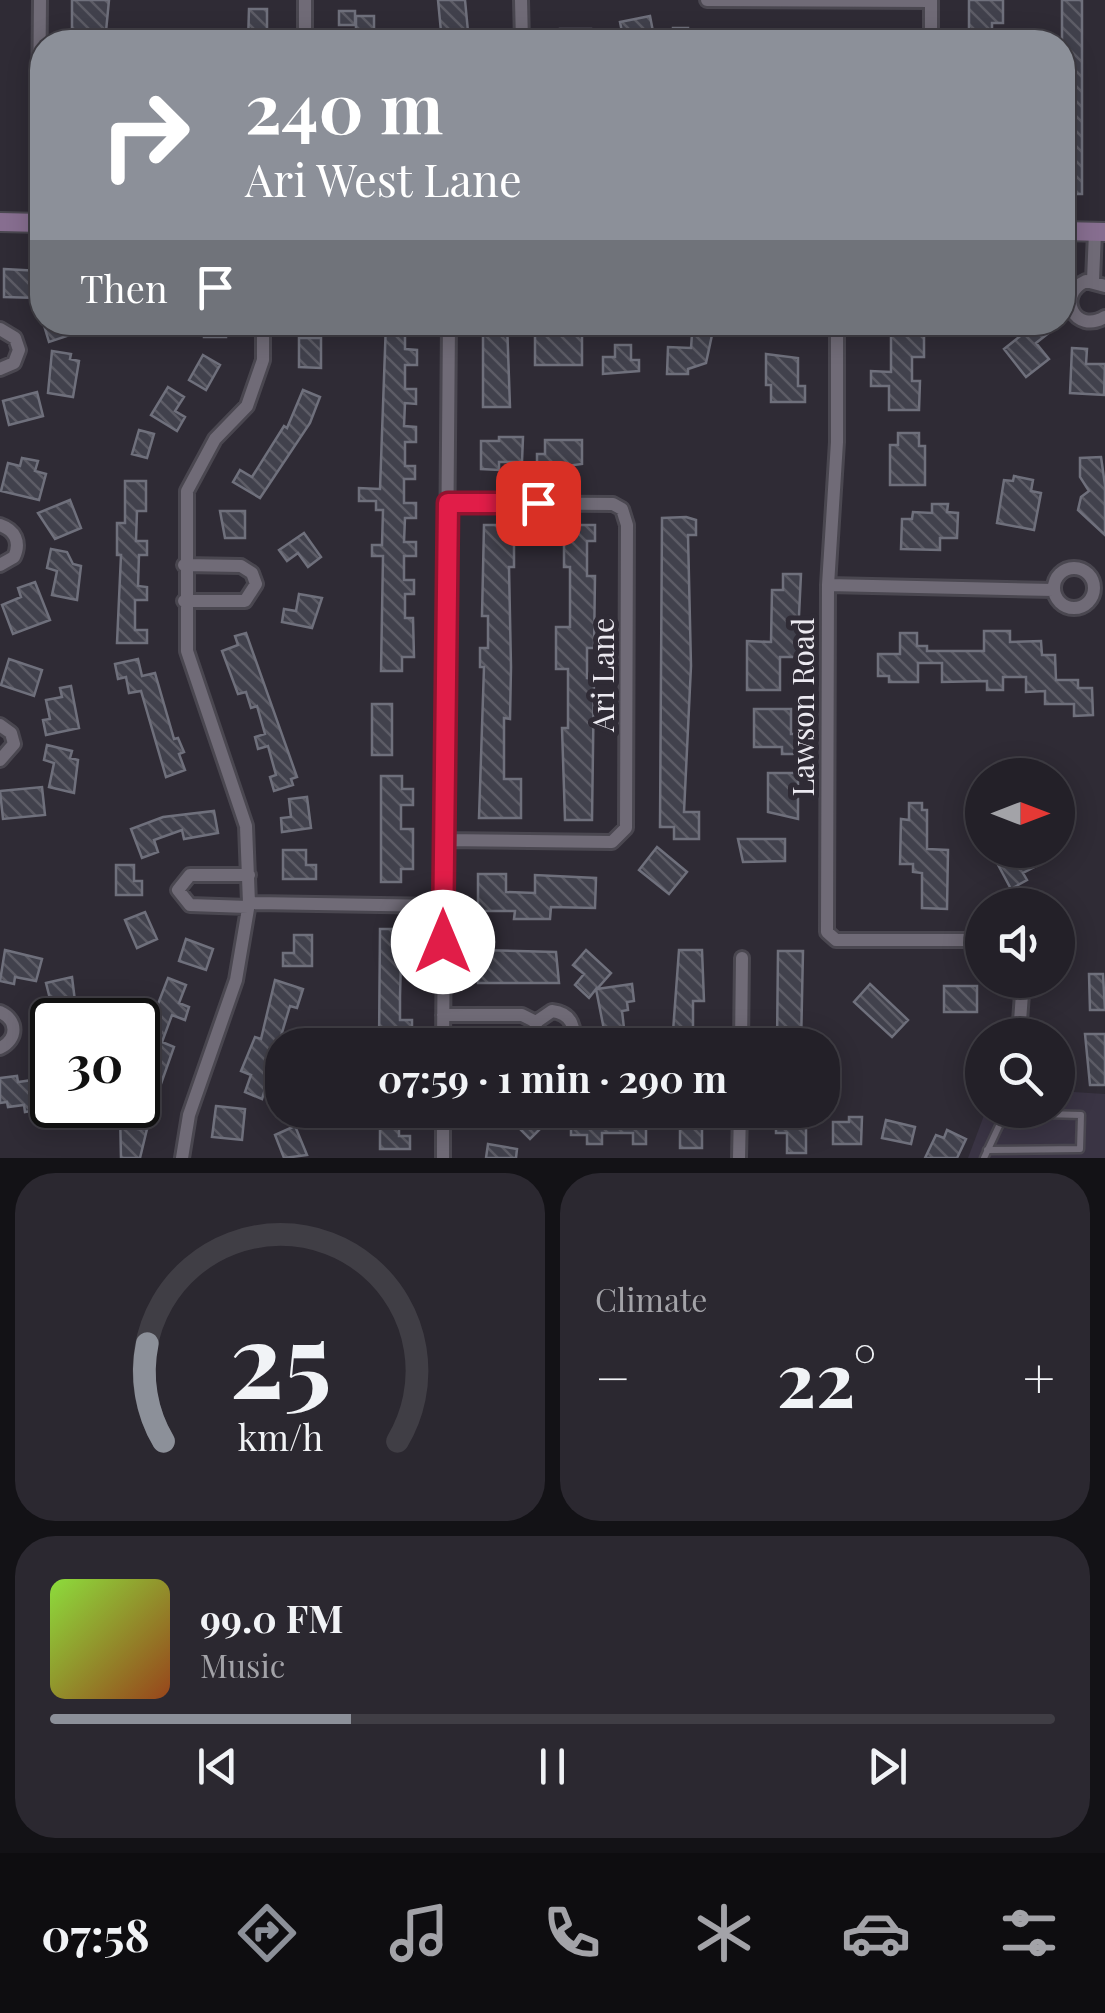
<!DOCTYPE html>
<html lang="en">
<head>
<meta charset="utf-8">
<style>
  :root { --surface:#232028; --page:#2b2830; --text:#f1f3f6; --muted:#a3a3a8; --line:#403e45; --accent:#8c9099 }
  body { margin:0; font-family:"Playfair Display",serif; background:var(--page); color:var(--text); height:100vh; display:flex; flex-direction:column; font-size:38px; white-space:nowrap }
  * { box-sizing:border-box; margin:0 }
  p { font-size:32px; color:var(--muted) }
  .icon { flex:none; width:55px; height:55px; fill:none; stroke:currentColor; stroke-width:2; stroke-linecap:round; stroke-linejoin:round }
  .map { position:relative; height:1158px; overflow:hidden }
  .details { display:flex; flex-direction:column; gap:15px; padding:15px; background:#131216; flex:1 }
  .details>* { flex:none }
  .banner { position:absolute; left:30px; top:30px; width:1045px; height:305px; border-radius:40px; box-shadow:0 5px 25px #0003,0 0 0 2px var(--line); background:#8c9099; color:#fff; overflow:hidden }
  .needle { width:65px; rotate:90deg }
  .buttons { position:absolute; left:965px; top:758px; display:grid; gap:20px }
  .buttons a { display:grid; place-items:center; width:110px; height:110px; border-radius:50%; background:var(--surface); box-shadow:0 5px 25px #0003,0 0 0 2px var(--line); font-size:50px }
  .speed { position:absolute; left:30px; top:998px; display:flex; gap:20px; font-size:50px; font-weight:700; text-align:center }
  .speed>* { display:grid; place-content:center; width:130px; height:130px; border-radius:50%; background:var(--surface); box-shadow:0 5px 25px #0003,0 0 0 2px var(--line); line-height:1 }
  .speed .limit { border:5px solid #111; border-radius:15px; background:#fff; color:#111 }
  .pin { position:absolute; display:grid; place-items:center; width:85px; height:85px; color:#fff; margin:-42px; border-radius:20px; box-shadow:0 5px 15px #0006 }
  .me { position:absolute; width:110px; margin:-55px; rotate:0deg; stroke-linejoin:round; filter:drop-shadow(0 0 8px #0008) }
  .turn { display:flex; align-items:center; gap:35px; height:210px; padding:0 50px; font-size:45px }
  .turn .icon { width:130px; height:130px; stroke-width:2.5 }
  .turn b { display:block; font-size:70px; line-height:85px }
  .then { display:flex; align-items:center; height:95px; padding:0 50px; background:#0003; gap:20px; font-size:38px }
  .big { font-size:75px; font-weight:700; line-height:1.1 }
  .details .tile { flex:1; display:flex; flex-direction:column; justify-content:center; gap:15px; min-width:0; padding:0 35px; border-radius:40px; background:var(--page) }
  .details .dial { align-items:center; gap:0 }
  .dial svg { height:260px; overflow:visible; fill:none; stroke:var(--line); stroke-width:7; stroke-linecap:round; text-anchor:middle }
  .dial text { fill:var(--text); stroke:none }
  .song { display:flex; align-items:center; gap:30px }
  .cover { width:120px; height:120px; border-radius:15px; background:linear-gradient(135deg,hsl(90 70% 55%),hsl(20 70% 35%)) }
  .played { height:10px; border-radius:5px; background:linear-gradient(90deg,var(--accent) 30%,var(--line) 30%) }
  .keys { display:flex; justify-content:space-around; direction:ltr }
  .heat { display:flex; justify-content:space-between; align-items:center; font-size:55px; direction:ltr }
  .details .tiles { flex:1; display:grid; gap:15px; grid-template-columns:1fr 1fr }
  .tile:last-child { grid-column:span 2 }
  .trip { position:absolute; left:265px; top:1028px; width:575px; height:100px; border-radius:40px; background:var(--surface); box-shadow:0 5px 25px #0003,0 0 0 2px var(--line); font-weight:700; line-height:100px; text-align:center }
  .menu { display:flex; height:160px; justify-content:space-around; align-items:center; background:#0e0d10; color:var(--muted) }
  .menu .icon { width:70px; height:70px }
  .menu .current { color:var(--accent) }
  .menu b { font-size:45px; color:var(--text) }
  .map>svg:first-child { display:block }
</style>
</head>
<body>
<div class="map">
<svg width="1105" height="1158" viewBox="0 0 1105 1158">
  <defs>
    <pattern id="building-back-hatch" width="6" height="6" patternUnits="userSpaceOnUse" patternTransform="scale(2.5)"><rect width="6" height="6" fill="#41414c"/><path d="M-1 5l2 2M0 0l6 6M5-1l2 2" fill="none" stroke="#5d5c66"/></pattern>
  </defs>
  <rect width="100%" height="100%" fill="#2f2b35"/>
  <path fill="#3a3444" d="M1058,1091L1105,1094V1158H968L986,1110H1058Z"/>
  <path fill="url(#building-back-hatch)" stroke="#6f707c" stroke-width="2.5" d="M72,0H109L105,42H72Z
    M438,0H465L469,42H442Z
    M969,0H1003V23H992V42H969Z
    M1062,0H1082V194H1062Z
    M249,9H267V42H248Z
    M339,11H355V25H339Z
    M356,16H374V42H356Z
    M650,16L655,42H624L620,22Z
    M673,28H688V42H673Z
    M560,29H591V42H560Z
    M876,31H896V42H876Z
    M4,269L40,271L39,298L4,297Z
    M43,322H73L76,333L49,342Z
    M204,322H226V337H204Z
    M386,322H405V349L417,350V365H405V389H416V404L405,403L404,426L416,427V442H405V466H415V479H404V503H416V518H405L404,542H416V556H404V580H414V594H405V618H413L414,657H402V671H381L383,556H372V545H382L383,510H376V501H359V488L380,489Z
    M483,322H507L510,407H483Z
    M535,322L582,332V365H535Z
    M872,322L924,325V357H912V381H920L919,410H889V386H871V371L891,372V333H872Z
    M1038,322L1050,332L1036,343L1049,359L1026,377L1004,349Z
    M692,334L712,335L706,363L688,369V374H667L668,347L691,348Z
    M299,338H321V368L299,367Z
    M615,345H631V360H639V371L603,374V357H615Z
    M1072,348L1087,349L1086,364H1105L1104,395L1070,393Z
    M52,351L71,354L70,359L79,361L73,397L48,393Z
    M766,354L798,358V386H805V402H771V385H766Z
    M203,355L220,365L206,390L189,380Z
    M168,387L184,397L175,411L185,417L177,431L151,415Z
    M303,390L320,397L310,423L260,498L233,482L240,470L252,477L284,426L287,428Z
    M37,392L43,416L9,425L3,401Z
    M139,430L154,434L147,458L132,454Z
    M898,433H919V446H925V485H890V445H898Z
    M499,437H523L522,462H499V470L481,469V441H499Z
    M545,440H582V464L537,470V454H545Z
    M1101,457L1105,485V535L1078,510L1081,497L1089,491L1080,477V458Z
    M22,458L38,461L35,471L46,474L39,500L1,491L8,463L20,466Z
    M1014,476L1033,480L1031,491L1041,493L1034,530L997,523L1004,480L1013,481Z
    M125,481H146V511H137L136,541H147V555H139L138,586L147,587V600H135V630H147V643H117L121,555H117V523H125Z
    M70,500L81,528L55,539L38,513Z
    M932,504H948L947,512L958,513L957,538H940V550L901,549L902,519H912L913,512L932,513Z
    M220,511H245V538H225Z
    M686,517L696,520V535H688L691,666L684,812H699V839H674V827H660L662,518Z
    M484,525H507V531L514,532V567H509L511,667L510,719L504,718V779H521V818H479L484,667H480V648H488V616H482Z
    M564,525H595V541H587V576H595L594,648H587V678H594L592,820H565L562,728H568V669H556V627H570V567H564Z
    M304,533L321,557L308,567L298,553L287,561L279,550Z
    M51,549L67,552L73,564L81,566L77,600L52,595L57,571L47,568Z
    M783,574H801L797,657H780V690H747V641L771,642L772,590H783Z
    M35,582L50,620L13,634L2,605L21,597L18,588Z
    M299,594L322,598L312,628L282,622L284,609L296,611Z
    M984,631H1010V642L1041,641L1042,655H1055L1056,680H1078V688H1092L1093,715L1074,716V704H1045V691L1026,692V677H1003V690H987V681L942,682V663H918V682H889V676H878V654H900V633H917V646H927V651H984Z
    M246,633L297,777L291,779L293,785L274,791L270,777L276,775L268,746L258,749L255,737L265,734L257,706L251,708L246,692L238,694L222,651L238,645L235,636Z
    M9,659L42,670L34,696L1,685Z
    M138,659L142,676L155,673L174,739L178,738L184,752L179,754L185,770L166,777L141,691L129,693L126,677L118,679L115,664Z
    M71,686L79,728L46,735L43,720L50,719L46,700L62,697L60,688Z
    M372,704H392V755H372Z
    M754,709H791V734H799V754H782V747H754Z
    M47,745L72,751L70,758L78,760L74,793L49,787L54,763L44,760Z
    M768,773H798V819L768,812Z
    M381,776H402V789H413V805H401V829H413V869H401V882H381Z
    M42,787L45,815L3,819L0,791Z
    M307,797L311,828L282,832L281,818L291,817L289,799Z
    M909,803H922V810H927V849L948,850L947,909L922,908V873L913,872V864H900L901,819L909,820Z
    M214,811L218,833L184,839L182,830L154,840L158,852L142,858L131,829L163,817Z
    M738,839H785V861L743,862Z
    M657,847L687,872L669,894L639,870Z
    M283,850H306V865H316V879H283Z
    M1013,850H1037L1044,862L1023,873L1027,880L1011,889L995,859Z
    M116,865H134V881H142V895H116Z
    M478,874H506V892L535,893V875L596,878L595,908L551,907L550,919H514L515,911H478Z
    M145,912L157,939L137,948L125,920Z
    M380,929H401V942H412V959H401L400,996V1020H412V1034H399V1045H379Z
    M294,935H312V966H283V953H294Z
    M186,939L213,949L206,970L179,961Z
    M5,950L42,959L36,981L15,977L14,984L0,981Z
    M478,950L556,952L559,983H478Z
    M586,950L611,973L597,989L632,984L634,1001L627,1002L628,1010L622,1011L626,1045H607L596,989L589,998L575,985L584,974L573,965Z
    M679,950H702L704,1001H693V1034H703V1045H672Z
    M778,951H803L801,1045H777Z
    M1089,974H1103L1105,1010H1090Z
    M72,977L76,1009L68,1011L70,1020H52V1073L41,1070L48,1038L41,1009L52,1007L46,983Z
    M168,978L186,985L179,1003L189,1007L185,1020L172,1015L162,1042L174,1047L156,1098L138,1093L146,1050L141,1048Z
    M275,980L303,989L297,1008L290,1006L262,1099L245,1092L251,1075L241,1071L255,1037L261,1039Z
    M870,984L908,1020L892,1037L854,1002Z
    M944,986H977V1012H944Z
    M1085,1034H1105V1085H1090Z
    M17,1076L18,1082L40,1079L43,1101L36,1102L37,1110L25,1112L24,1105L8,1107L7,1102L0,1103V1078Z
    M216,1106L245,1109L242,1140L212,1137Z
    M380,1110H399V1136H410V1149H380Z
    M531,1110H539L549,1120L530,1139L516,1125Z
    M585,1110L646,1114V1144H633V1133H602V1144H587V1135H571V1117H585Z
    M120,1112H138V1129H147L140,1158H121Z
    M849,1117H862L861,1144H833V1122H849Z
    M680,1118H702V1148H680Z
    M886,1120L915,1127L911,1144L882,1138Z
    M776,1122H806V1153H787V1133H776Z
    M295,1126L307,1155L284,1158L275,1135Z
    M947,1130L966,1139L957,1158H925L936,1135L944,1138Z
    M488,1144L517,1149L516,1158H486Z"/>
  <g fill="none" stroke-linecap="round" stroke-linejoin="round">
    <defs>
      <path id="lane" d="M984,1158L1005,1113L1081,1115L1080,1149L987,1150"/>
      <path id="street" d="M305,0V42
        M521,0L522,42
        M707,0L931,1
        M931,42V0
        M38,223L40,0
        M1093,280L1095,232
        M1105,286L1086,281C1055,295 1075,335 1105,317
        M837,322V442L828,585L827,932L836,940H982
        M0,329L15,338L19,350L14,363L0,369
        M0,525C15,530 21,542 14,557L0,565
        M1054 588a20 20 0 1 1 40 0a20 20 0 1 1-40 0Z
        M828,585L1054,590
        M184,601H245L256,584L252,573L241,566L184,565
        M0,725L11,733L14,744L0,760
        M443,840L612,842L626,828L627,525L622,509L613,504L448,503
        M249,903L443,906
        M248,907L190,905L178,890L190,875H249
        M0,1012C18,1020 18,1039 0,1048
        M443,1015H522L536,1022
        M1019,1035L1023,980
        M443,1045L449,322
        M540,1045L535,1035L536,1022L552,1011C571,1013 579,1029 568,1045
        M741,1045L742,958
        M443,1110V1158
        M182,1158L189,1115L236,980L249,903L246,826L187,651V491L215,439L247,406L263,360V322
        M739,1158L740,1110"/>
      <path id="secondary" d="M0,222L42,223
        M1062,231L1105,232"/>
    </defs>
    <use href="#lane" stroke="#4a4750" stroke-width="11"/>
    <use href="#street" stroke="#4a4750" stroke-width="18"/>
    <use href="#secondary" stroke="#4a4750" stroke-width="22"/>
    <use href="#lane" stroke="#706b77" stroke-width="6"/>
    <use href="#street" stroke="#706b77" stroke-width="12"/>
    <use href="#secondary" stroke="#876e90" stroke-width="18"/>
  </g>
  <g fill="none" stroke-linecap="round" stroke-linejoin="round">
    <defs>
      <path id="route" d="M443,942L448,503H538"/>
    </defs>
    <use href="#route" stroke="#92132f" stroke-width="25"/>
    <use href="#route" stroke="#e11d48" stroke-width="18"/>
  </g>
  <g text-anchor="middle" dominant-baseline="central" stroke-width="10" stroke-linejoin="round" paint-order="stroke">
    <g font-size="30" fill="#ebe9f0" stroke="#2f2b35">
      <text transform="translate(602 675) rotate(-90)">Ari Lane</text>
      <text transform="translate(802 707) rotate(-90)">Lawson Road</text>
    </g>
  </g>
</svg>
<div class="buttons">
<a><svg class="needle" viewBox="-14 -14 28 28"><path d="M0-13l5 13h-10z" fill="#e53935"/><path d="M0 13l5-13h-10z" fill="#a3a3a8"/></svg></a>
<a><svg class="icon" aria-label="sound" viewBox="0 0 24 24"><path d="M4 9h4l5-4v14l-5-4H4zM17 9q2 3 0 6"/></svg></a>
<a><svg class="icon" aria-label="search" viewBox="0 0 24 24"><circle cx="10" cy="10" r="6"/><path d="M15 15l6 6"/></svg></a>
</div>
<div class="speed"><div class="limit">30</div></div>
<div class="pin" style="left:538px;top:503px;background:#d93025"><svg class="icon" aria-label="arrive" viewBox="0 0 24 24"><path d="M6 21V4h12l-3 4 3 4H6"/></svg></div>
<svg class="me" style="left:443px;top:942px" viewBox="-20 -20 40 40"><circle r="19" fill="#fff"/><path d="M0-13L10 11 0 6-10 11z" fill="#e11d48"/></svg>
<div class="trip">07:59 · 1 min · 290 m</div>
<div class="banner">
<div class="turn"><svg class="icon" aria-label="right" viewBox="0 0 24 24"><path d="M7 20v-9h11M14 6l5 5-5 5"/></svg><div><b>240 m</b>Ari West Lane</div></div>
<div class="then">Then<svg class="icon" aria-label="arrive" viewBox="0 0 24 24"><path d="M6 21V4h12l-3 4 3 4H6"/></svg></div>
</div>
</div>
<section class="details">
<div class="tiles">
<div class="tile dial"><svg viewBox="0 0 100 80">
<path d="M14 69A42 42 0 1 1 86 69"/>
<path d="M14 69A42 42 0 0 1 9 39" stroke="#8c9099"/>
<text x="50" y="56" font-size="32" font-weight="700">25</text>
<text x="50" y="72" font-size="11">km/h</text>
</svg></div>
<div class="tile"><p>Climate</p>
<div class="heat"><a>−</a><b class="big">22°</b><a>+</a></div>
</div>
<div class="tile">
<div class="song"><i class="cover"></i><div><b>99.0 FM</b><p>Music</p></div></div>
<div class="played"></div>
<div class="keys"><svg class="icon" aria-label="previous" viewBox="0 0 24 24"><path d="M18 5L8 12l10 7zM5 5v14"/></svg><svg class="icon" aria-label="pause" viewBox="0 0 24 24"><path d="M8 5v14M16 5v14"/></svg><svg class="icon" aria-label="next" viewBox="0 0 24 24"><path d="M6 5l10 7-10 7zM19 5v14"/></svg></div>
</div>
</div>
</section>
<nav class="menu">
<b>07:58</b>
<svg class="icon current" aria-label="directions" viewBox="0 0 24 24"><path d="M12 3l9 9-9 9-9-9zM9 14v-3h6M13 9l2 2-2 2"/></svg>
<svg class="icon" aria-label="music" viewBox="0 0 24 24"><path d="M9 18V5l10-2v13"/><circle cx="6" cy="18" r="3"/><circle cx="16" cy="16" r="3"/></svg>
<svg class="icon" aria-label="phone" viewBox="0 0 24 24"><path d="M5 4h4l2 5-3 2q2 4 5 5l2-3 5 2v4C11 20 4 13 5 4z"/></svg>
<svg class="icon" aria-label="climate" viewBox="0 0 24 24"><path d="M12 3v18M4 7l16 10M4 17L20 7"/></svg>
<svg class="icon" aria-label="car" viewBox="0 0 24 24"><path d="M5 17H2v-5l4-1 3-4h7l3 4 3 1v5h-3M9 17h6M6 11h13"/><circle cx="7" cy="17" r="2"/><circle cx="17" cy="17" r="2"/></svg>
<svg class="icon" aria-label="filters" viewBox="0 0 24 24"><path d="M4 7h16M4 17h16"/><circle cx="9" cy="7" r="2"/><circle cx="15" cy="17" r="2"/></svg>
</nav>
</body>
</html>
